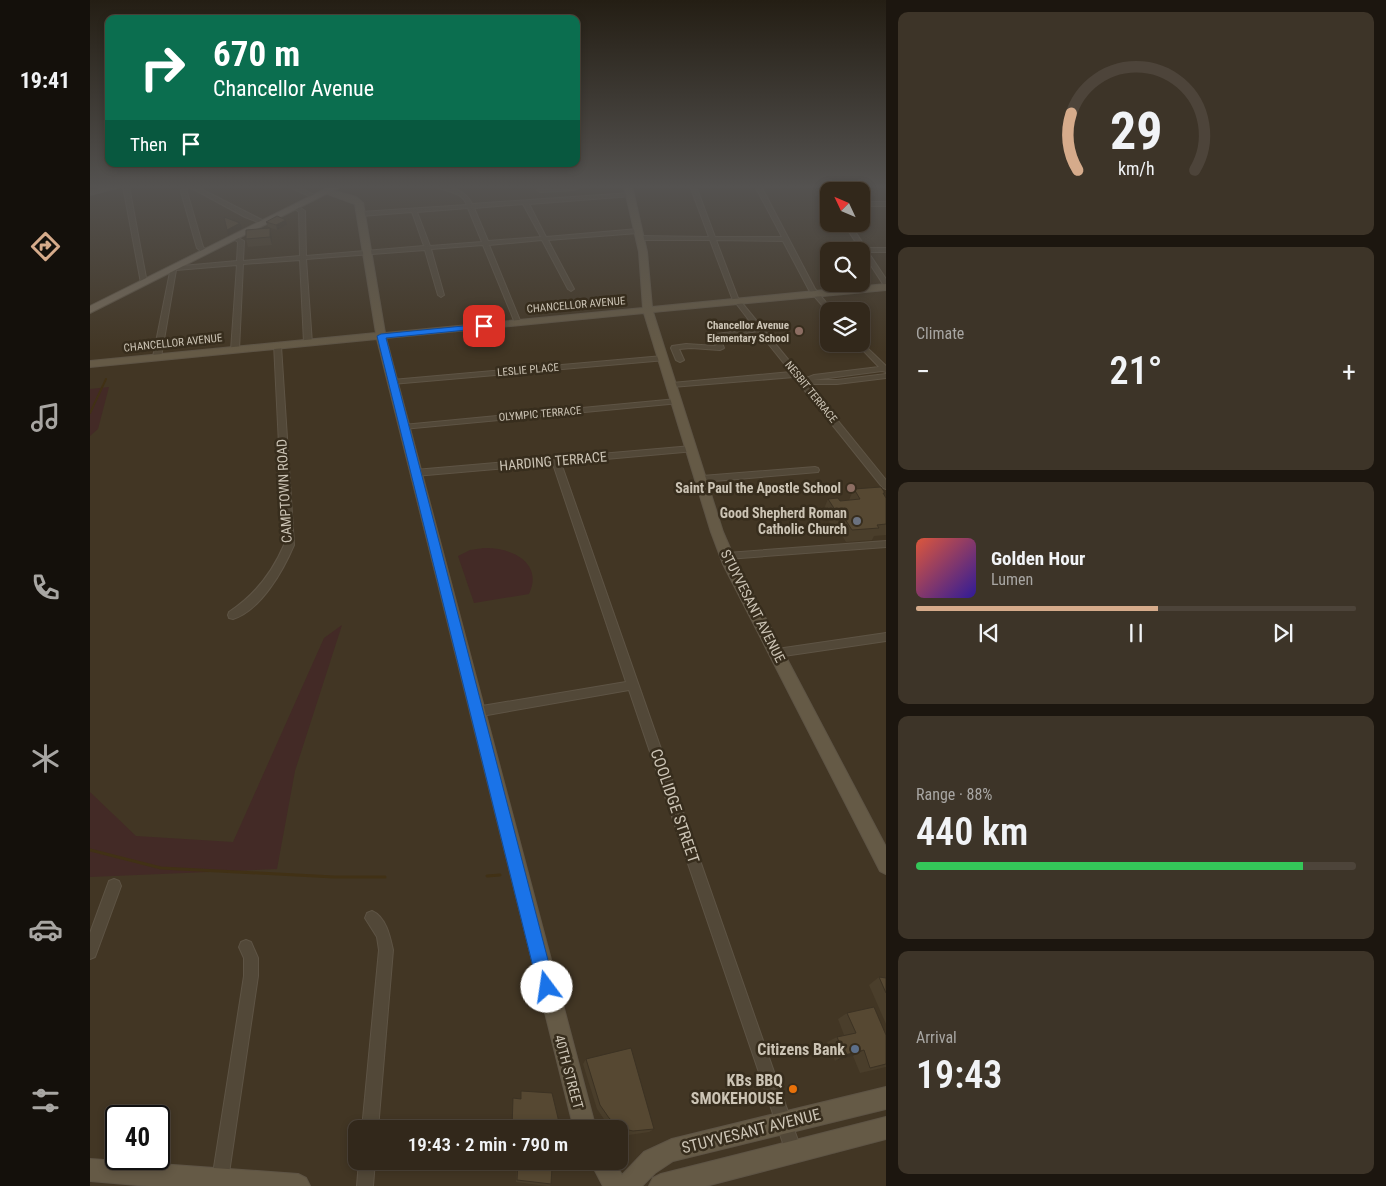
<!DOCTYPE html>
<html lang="en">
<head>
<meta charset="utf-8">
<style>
  :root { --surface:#32281b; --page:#3d3428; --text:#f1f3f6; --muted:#a8a6a3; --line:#4d443a; --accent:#d6ab8b }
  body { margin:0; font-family:"Roboto Condensed",sans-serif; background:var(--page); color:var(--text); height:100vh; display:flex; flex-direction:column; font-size:19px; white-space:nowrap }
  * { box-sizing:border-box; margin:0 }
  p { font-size:16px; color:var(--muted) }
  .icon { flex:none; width:28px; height:28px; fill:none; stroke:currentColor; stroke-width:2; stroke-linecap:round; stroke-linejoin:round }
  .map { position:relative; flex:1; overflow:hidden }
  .panel { display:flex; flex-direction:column; gap:12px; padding:12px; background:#1c160f; width:500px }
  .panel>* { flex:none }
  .hud { position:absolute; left:15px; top:15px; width:475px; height:152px; border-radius:10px; box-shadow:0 2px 8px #0003,0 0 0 1px var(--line); background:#0b6e4f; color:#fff; overflow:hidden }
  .needle { width:32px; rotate:314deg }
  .buttons { position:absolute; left:730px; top:182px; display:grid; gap:10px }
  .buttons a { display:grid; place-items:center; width:50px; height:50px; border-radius:10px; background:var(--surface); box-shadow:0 2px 8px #0003,0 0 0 1px var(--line); font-size:25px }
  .speed { position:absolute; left:15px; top:1105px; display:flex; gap:10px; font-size:25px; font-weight:700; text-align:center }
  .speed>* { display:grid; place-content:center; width:65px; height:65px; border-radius:50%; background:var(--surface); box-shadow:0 2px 8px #0003,0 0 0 1px var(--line); line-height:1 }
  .speed .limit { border:2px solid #111; border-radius:8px; background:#fff; color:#111 }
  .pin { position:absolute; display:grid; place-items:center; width:42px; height:42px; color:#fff; margin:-21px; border-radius:10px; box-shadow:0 2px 8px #0006 }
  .me { position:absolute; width:55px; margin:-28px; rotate:346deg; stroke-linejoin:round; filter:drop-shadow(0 0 4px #0008) }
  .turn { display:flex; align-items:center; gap:18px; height:105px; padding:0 25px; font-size:22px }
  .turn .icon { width:65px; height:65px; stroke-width:2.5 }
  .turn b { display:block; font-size:35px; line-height:42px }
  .then { display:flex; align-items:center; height:48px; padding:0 25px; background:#0003; gap:10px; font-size:19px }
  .big { font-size:38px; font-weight:600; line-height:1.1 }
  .panel .widget { flex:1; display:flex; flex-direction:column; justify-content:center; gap:8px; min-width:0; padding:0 18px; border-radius:10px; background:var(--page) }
  .panel .dial { align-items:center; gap:0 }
  .dial svg { height:130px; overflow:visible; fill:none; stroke:var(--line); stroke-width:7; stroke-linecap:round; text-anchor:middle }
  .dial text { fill:var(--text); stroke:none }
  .song { display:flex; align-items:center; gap:15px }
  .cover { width:60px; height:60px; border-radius:8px; background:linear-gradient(135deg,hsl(10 70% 55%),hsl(250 70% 35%)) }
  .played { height:5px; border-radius:2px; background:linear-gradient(90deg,var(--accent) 55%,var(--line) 55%) }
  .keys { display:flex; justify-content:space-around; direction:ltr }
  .heat { display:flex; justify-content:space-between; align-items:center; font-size:28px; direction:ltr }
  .charge { height:8px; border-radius:4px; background:linear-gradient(90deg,#34c759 88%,var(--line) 0) }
  .trip { position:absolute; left:258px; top:1120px; width:280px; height:50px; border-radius:10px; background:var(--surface); box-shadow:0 2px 8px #0003,0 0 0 1px var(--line); font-weight:600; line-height:50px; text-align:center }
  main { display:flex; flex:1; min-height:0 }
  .menu { display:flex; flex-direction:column; width:90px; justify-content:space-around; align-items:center; background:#14100b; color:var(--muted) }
  .menu .icon { width:35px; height:35px }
  .menu .active { color:var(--accent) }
  .menu b { font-size:22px; color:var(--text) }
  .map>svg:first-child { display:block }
</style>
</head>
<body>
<main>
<nav class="menu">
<b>19:41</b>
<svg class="icon active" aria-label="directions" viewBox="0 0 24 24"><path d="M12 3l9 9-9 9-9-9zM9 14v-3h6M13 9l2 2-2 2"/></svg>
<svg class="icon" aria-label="music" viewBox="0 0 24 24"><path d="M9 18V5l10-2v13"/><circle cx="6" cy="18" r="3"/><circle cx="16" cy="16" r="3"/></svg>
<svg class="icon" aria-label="phone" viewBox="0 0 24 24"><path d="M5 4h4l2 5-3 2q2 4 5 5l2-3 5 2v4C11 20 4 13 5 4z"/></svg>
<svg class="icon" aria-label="climate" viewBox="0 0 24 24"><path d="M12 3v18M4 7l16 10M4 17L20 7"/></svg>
<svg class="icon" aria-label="car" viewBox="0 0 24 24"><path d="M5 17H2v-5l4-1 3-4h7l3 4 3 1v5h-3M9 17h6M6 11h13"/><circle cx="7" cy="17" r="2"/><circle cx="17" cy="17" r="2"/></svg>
<svg class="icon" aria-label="filters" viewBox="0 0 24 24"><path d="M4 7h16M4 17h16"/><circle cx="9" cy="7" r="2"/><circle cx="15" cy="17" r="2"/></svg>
</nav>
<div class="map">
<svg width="796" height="1186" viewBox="0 0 796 1186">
  <rect width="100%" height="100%" fill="#423624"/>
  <path fill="#432a26" d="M19,387L8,429L0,436V389Z
    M394,548C420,547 454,562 439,594L384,603L368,556L380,550Z
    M252,625L205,771L187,869L0,877V792L46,836L143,842L234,638Z"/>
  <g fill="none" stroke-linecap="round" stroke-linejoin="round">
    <path stroke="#413115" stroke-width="2" d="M0,413L16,379"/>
    <path stroke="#413115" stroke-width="3" d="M0,850L71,868L244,877H295
      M397,876L410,875"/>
    <defs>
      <path id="street" d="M33,186H39L57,283L54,285L51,283Z
        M92,186H98L97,192L113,247L117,251V253H113L107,248L91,192Z
        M98,186H105L178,223L173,224L155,217Z
        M197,186H205L229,197L224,198Z
        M344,186C359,186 376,190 382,204L540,193L542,194V196L439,204L456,237L548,229L551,231L548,233L458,240L484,289L481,291L478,289L452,240L399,245L431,323L428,325L425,323L393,245L341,249L354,295L351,297L348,295L335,250L216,259L222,343L218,345L214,343L210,260L153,264L149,350L145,352L141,350L147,265L86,270L71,357L67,359L63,357L81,267L147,261L148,242L142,238L145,236L154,241L153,261L210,256L209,212L203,207L206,205L215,211L216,256L334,246L322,212L271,216L268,214L271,212L377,205C372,191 356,192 344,186ZM433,204L451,237L398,241L384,208ZM378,208L392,242L340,246L327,212Z
        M600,186H606L625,237H692L665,186H671L725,289L743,311L738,312L719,290L693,241L626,240L648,298L714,379L724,375L789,367L767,344H771V342L796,366V372L792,371L723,380H747L796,374V378L747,384H718L796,480V489L793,488L704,377L582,387L578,385L582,383L701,372L668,331L633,337L631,341L634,348L630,350L601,348L589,349L594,360L590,362L586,360L581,348L582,346L596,344L626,346L623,341L628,334L665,328L642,298L620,240H550L547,238L550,236L619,237Z
        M729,186H735L739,192V198Z
        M487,187L488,188L485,190L450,192L447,190L450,188Z
        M771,202H796V206H771Z
        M754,224H760L776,248H796V252H778L796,279V286L793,284Z
        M184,344L191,346L204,545C193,571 171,610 143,619L139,618L138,615L139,612C165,595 182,573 194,545Z
        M573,356H576V360L302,384L298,382L302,380Z
        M587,399L591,401L590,403L313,429L309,427L313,425Z
        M602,446L605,447V451L471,463L712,1152L710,1158L704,1160L698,1158L696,1152L539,690L386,717L382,715L380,712L382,709L386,707L536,682L463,464L325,476L321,473L325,470Z
        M725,467L728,468L729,470L728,472L612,482L608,479L612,476Z
        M796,541V547L637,559L632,556L637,553Z
        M796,633V641L687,657L683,656L682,653L683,650L687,649Z
        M24,879L29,881L31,886L5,957L0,959V933L19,881Z
        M282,911C296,917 300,936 303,950L288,1129H272L289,950L287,937L275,918L277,913Z
        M156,940L161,942L168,958V976L138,1180L136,1186H124L122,1180L154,976V958L149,947L151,942Z
        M269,1161H285L283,1186H267Z"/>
      <path id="secondary" d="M20,186H35L0,195V191Z
        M534,186H542L557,252L562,307L796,284V290L563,312L633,532L647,564L796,847V874L790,871L633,564L621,532L554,313L296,338L506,1129H484L287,339L0,367V361L286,333L265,204L235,193L234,191L238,189L266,197L273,203L295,333L553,308L549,252Z
        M796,1087V1109L583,1161L565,1173L552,1186H513L500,1161H524L532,1175L554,1152L582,1139Z
        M796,1117V1139L616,1186H559L563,1178L571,1174Z
        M0,1159L208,1174L216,1178L220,1186H59L0,1181Z"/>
      <path id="primary" d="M241,186H252L0,313V306Z"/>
    </defs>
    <use href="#street" stroke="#5e5445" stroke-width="2"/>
    <use href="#secondary" stroke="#5e5445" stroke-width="2"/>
    <use href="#primary" stroke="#5e5445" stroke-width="2"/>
    <use href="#street" fill="#524838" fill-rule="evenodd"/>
    <use href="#secondary" fill="#655a46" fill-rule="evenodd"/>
    <use href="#primary" fill="#726756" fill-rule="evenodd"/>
  </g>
  <path fill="#4a3e2b" d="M176,222L197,225L187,230L178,227Z
    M180,228L182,237V245L158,247L156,239Z
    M764,489L795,493L794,495L796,498V535L784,536L782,540L756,542L749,531L745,532L733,511L738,499L750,501L759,500Z
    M789,977L796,978V1024L779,985Z
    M757,1013L796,1035V1067L770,1073L763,1056L745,1061L737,1042L747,1037L754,1035L748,1019Z
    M496,1059L564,1129L559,1132L539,1135L529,1132V1129H523L516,1122L507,1109L493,1064Z
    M427,1161H469V1167L467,1169H461V1184L460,1186H457L426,1182Z"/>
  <path fill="#3c3223" d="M196,220L197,225L187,230L186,225Z
    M150,223L152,228L138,235L137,230Z
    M180,228L182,237V245L180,237Z
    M774,1050L763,1056L745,1061L755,1055Z"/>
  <path fill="#564832" stroke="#3c3223" d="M187,216L196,220L186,225L176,222Z
    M134,217L150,223L137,230Z
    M180,228V237L156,239V230Z
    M791,487L795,493H793L796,498V524L787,525L789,528L762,530L755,519H751L738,499L748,498L750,501L770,499L764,489Z
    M789,977L796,978V993Z
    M784,1007L796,1035V1064L780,1068L774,1050L755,1055L747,1037L766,1033L757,1013Z
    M541,1048L564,1129L543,1131L530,1128L519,1118L510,1105L496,1059Z
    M431,1091L462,1093L468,1118V1129H422L423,1098L431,1099Z
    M428,1161H469V1167H462L461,1184L427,1180Z"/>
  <linearGradient id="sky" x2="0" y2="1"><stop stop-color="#241e14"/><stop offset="0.53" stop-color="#545250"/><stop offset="1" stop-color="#545250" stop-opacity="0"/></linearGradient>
  <rect width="796" height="352" fill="url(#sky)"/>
  <path fill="#1a73e8" stroke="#114b97" d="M394,324L398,326L397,328L296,338L465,987L462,993L457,995L451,993L448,987L287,336L291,334Z"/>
  <g fill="#8d6e63" stroke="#372d1d" stroke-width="2">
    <circle cx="709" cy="331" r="5"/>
    <circle cx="761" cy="488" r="5"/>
  </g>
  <circle fill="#6b7280" stroke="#372d1d" stroke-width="2" cx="767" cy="521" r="5"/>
  <circle fill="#5c6f8a" stroke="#372d1d" stroke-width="2" cx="765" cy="1049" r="5"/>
  <circle fill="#e8710a" stroke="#372d1d" stroke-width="2" cx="703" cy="1089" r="5"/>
  <g text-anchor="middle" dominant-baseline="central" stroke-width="5" stroke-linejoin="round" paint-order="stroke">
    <g font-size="11" fill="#ccc4b5" stroke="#372d1d">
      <text transform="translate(486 305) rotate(-5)">CHANCELLOR AVENUE</text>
      <text transform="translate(83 343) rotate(-6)">CHANCELLOR AVENUE</text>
      <text transform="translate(438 370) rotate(-5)">LESLIE PLACE</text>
      <text transform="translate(721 392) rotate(51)">NESBIT TERRACE</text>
      <text transform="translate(450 414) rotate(-5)">OLYMPIC TERRACE</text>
    </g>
    <g font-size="11" font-weight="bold" fill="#ccc4b5" stroke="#372d1d" text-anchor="end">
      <text x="699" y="325">Chancellor Avenue<tspan x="699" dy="13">Elementary School</tspan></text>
    </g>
    <g font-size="14" fill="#ccc4b5" stroke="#372d1d">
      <text transform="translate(463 461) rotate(-5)">HARDING TERRACE</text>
      <text transform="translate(194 491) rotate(-93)">CAMPTOWN ROAD</text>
      <text transform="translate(663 606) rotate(63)">STUYVESANT AVENUE</text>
      <text transform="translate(479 1072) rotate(75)">40TH STREET</text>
    </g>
    <g font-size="14" font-weight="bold" fill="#ccc4b5" stroke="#372d1d" text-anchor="end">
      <text x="751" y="488">Saint Paul the Apostle School</text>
      <text x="757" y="513">Good Shepherd Roman<tspan x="757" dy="16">Catholic Church</tspan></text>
    </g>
    <g font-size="16" fill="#ccc4b5" stroke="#372d1d">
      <text transform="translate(585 806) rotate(71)">COOLIDGE STREET</text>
      <text transform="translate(661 1131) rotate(-14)">STUYVESANT AVENUE</text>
    </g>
    <g font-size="16" font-weight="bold" fill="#ccc4b5" stroke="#372d1d" text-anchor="end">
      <text x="755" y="1049">Citizens Bank</text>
      <text x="693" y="1080">KBs BBQ<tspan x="693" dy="18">SMOKEHOUSE</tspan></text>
    </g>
  </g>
</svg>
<div class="buttons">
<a><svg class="needle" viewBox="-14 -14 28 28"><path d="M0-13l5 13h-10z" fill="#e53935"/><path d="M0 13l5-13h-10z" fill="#a8a6a3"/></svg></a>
<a><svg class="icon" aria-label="search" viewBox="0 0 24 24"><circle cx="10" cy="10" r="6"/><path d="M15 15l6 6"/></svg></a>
<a><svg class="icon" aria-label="layers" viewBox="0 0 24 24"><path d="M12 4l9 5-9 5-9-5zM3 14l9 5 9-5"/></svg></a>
</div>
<div class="speed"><div class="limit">40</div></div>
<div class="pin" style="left:394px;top:326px;background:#d93025"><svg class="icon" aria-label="arrive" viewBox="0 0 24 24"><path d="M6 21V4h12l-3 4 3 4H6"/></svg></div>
<svg class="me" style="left:457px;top:987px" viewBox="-20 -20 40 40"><circle r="19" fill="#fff"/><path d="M0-13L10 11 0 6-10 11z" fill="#1a73e8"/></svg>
<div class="trip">19:43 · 2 min · 790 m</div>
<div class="hud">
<div class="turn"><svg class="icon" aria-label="right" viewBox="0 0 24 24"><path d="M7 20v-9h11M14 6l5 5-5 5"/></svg><div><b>670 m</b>Chancellor Avenue</div></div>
<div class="then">Then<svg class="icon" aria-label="arrive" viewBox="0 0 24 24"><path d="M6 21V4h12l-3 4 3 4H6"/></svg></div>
</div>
</div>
<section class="panel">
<div class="widget dial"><svg viewBox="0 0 100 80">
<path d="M14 69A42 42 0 1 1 86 69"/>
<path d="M14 69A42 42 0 0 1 10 34" stroke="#d6ab8b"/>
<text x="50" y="56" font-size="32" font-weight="700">29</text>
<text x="50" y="72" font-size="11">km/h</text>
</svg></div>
<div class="widget"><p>Climate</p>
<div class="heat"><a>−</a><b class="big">21°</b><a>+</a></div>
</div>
<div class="widget">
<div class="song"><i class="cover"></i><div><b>Golden Hour</b><p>Lumen</p></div></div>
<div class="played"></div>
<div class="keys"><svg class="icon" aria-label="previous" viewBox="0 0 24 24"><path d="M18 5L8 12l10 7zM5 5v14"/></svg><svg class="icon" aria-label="pause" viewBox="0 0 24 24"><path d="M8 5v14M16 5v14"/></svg><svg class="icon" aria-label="next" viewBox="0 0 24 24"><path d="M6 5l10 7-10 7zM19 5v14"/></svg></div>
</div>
<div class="widget"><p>Range · 88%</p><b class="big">440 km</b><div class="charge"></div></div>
<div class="widget"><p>Arrival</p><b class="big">19:43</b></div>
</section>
</main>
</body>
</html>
